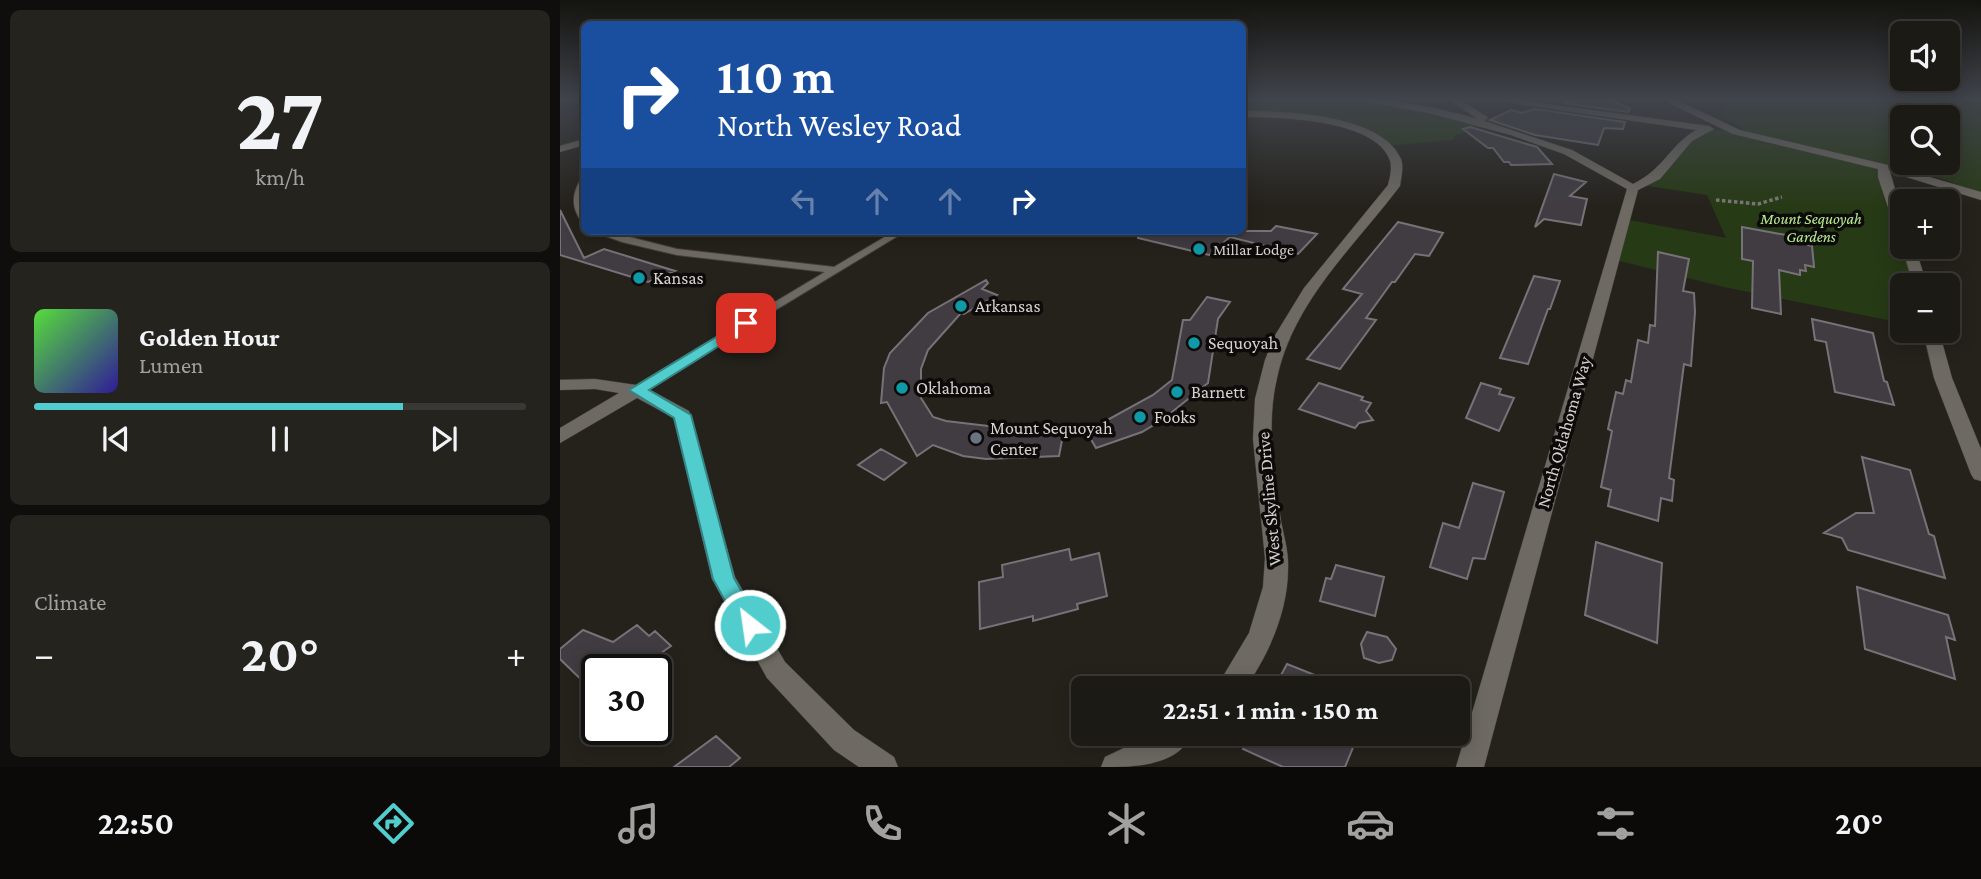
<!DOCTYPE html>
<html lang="en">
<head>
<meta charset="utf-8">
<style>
  :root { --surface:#1c1a15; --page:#25231e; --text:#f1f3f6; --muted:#a0a1a0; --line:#3a3834; --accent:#52cdcd }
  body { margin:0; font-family:"Crimson Pro",serif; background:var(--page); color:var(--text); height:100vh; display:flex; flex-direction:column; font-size:26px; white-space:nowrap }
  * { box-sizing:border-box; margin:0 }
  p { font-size:23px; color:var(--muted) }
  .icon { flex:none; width:38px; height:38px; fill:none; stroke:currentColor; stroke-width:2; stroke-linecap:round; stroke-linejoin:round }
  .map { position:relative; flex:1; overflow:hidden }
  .details { display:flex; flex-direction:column; gap:10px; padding:10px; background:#0f0e0c; width:560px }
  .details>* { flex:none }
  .guide { position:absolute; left:21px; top:21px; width:665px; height:214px; border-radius:10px; box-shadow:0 4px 18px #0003,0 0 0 2px var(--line); background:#1a4fa0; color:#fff; overflow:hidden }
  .tools { position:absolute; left:1330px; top:21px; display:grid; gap:14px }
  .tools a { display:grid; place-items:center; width:70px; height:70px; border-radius:10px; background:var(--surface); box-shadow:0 4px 18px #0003,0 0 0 2px var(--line); font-size:35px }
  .speed { position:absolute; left:21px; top:654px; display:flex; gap:14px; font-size:35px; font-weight:700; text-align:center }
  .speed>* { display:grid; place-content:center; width:91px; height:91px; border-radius:50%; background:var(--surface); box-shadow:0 4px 18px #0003,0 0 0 2px var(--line); line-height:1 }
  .speed .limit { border:4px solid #111; border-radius:10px; background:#fff; color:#111 }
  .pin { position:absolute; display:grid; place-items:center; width:60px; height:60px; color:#fff; margin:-30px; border-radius:14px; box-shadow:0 4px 10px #0006 }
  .me { position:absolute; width:77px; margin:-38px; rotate:330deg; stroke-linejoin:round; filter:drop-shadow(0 0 5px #0008) }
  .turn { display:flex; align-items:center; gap:24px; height:147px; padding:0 21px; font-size:32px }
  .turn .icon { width:91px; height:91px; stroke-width:2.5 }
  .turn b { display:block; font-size:49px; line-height:60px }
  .lanes { display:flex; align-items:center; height:66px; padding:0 21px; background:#0003; justify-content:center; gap:35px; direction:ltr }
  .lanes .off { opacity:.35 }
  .big { font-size:52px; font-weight:700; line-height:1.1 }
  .details .tile { flex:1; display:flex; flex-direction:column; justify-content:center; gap:10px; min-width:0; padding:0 24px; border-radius:10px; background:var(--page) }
  .details .dial { align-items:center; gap:0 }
  .dial b { font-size:91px; line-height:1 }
  .song { display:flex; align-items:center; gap:21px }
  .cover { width:84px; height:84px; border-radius:10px; background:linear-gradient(135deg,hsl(110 70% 55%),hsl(250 70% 35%)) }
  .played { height:7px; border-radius:4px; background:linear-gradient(90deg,var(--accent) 75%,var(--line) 75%) }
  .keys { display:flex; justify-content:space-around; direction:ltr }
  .heat { display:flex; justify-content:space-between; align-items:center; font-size:38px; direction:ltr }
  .trip { position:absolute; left:511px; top:676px; width:399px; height:70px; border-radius:10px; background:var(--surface); box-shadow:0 4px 18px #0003,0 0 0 2px var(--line); font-weight:700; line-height:70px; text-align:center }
  .menu { display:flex; height:112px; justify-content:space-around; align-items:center; background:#0b0a08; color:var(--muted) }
  .menu .icon { width:49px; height:49px }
  .menu .on { color:var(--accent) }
  .menu b { font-size:32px; color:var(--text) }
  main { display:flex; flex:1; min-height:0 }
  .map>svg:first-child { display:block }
</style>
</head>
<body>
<main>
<section class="details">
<div class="tile dial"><b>27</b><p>km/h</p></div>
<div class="tile">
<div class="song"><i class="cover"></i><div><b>Golden Hour</b><p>Lumen</p></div></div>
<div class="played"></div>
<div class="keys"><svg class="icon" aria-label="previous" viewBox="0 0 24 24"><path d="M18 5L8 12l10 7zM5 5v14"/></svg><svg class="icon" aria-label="pause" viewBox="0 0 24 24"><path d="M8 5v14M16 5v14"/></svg><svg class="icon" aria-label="next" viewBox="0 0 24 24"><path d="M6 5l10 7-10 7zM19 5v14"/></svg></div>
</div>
<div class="tile"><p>Climate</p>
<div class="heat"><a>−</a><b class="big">20°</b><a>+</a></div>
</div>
</section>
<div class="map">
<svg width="1421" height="767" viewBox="0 0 1421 767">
  <rect width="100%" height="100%" fill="#25221c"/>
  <path fill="#273a16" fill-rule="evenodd" d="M682,98H793L927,124L896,135L893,140L825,146L801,131L754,118L683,114Z
    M1166,98H1421V194L1386,180L1186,131L1163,117ZM1342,117H1388V163H1342Z
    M1145,129L1177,132L1324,167V177L1342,231V247L1360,285H1342V323L1164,287L1052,259L1064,219L1166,238L1147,195L1082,185L1128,139Z"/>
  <path fill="#403c42" stroke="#767278" stroke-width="2" d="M1026,98L1046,99L1070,108L1068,112L1002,103Z
    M975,109L1065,122L1063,129L1044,128L1038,145L975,135L930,120L951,110L962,113Z
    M910,127L977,147L992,164L951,165L949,162H944L933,148H928L903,129Z
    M994,174L1026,182L1010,196L1027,199L1021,225L984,219L975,227Z
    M0,210L24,258L44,249L115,271L88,282L0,255Z
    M838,222L883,233L869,256L855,254L835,282H832L806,318L816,320L780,369L747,359L802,294L783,289Z
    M716,226L757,234L738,254L670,237L649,255L578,238L579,231H711Z
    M1182,227L1248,239V245L1252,246L1254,267L1245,265L1246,271L1240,270V275L1219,270L1221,314L1192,308L1193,261L1182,259Z
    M1098,252L1129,259L1123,291L1134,293L1135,312L1131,366L1124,364L1109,478L1114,480L1112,501L1101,498L1098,521L1048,506L1051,490L1041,487L1052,431L1048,429L1056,392L1063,394L1066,380L1071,382L1078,340L1088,343L1090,325L1095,326Z
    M974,276L1000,281L990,309H988L968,364L940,358Z
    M426,280L428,283L422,289L437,295L404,314L401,313L368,350L361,369V398L373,417L386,421L503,435L499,456L426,459L403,456L373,445L357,456L327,402L321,403L324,368L330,353L368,313Z
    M647,297L670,302L658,319L648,383L602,420L582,432L536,448L525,429L542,423L593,395L612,380L623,320H630Z
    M1252,319L1313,333L1324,381L1327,382L1334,405L1275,392L1266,342L1255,340Z
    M759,383L803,397L801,400L811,403L806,411L813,420L799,423L795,428L739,409Z
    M921,383L941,389L939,394L954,398L939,431L906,418Z
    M321,449L346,463L324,480L298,465Z
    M1302,457L1350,470L1369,534L1374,536L1385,578L1288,550L1282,538L1264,533L1296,513H1314Z
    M913,483L944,492L925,559L913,558L907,579L870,567L883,523L899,528Z
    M1036,542L1102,563L1097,643L1025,615Z
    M509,549L511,560L539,553L547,596L517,604L518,609L473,621V616L420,629L419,582L443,577L442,565Z
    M776,565L824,577L815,616L760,601L766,578L771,579Z
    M1297,587L1388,615L1395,640L1386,637L1395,679L1305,649Z
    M77,625L89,636L95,631L111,646L77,670H37V695L0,659V649L23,630L53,642Z
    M807,632L827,637L836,649L832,660L819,663L804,658L801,644Z
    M727,664L785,687L784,688H714Z
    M691,733H799L785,767H723L683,749Z
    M156,736L180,758L169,767H114Z"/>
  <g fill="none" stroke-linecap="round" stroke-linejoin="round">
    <defs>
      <path id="service" d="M21,179H24L22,200L24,222L21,221C11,206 12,194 21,179Z
        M32,231H46L117,249L274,267L335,231H346L77,394L71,390L73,387L265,272L117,255L62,242Z"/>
      <path id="minor" d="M786,98C831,98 874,107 918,119L886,98H897L926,116L928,118L924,121L1012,150L1073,184C1104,169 1109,146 1136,130L918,98H944L1149,126L1154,129L1132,141L1100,179L1078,190L924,767H896L1067,189L1004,154L951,135L873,114Z
        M1099,98H1112L1180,130L1328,165L1421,192V200L1330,172L1342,213V235L1337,234L1318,177V169L1173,134Z
        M682,111C724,111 822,114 841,159C844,167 841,178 840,186C794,247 734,300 717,378C706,424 714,474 721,521C724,537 729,553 728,569C728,610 709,655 685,688H656L689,633L703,587L705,558L693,439L695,399L705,360L714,337L744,288L828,185C830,177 833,167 829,158C812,119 719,117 682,117Z
        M24,139V145L0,152V146Z
        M1342,246L1355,247L1367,285H1353Z
        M1363,331H1379L1392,378L1421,449V481L1414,479L1411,474L1374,378Z
        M35,379L83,386L129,411L175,577L225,662L294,730L334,757L338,767H299L274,750L207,678L152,579L114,418L77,398L0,443V428L59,393L35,389L0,390V380Z
        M596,733H633C618,767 573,767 541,767L545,757Z"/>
    </defs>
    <use href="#service" stroke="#423f3b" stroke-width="2"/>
    <use href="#minor" stroke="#423f3b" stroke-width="1"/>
    <path stroke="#797672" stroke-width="3.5" stroke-dasharray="3.5 2.5" stroke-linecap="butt" d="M1156,200L1198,204L1222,197"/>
    <use href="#service" fill="#6e6a63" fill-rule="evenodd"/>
    <use href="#minor" fill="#6e6a63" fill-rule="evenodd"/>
  </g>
  <linearGradient id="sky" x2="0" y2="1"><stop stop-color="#14130f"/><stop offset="0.48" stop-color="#40444b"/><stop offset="1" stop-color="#40444b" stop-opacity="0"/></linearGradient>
  <rect width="1421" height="206" fill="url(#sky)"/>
  <path fill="#52cdcd" stroke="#358585" stroke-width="2" d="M186,319L193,323L191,326L89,390L131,415L174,578L201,625L198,632L190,634L182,632L153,579L114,418L69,390Z"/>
  <g fill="#0f9aa8" stroke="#0d0b09" stroke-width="2.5">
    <circle cx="639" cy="249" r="7"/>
    <circle cx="79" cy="278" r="7"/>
    <circle cx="401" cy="306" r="7"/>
    <circle cx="634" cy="343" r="7"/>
    <circle cx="342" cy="388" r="7"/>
    <circle cx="617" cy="392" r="7"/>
    <circle cx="580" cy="417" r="7"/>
  </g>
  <circle fill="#6b7280" stroke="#0d0b09" stroke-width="2.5" cx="416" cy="438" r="7"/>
  <g text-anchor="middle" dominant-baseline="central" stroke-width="7" stroke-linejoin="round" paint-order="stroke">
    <g font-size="16" font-style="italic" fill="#baef91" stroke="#0d0b09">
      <text x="1251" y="218">Mount Sequoyah<tspan x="1251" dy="18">Gardens</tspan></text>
    </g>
    <g font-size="16" fill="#d5d2cf" stroke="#0d0b09" text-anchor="start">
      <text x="653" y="249">Millar Lodge</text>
    </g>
    <g font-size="18" fill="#d5d2cf" stroke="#0d0b09" text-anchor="start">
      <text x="93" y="278">Kansas</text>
      <text x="415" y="306">Arkansas</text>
      <text x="648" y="343">Sequoyah</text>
      <text x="356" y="388">Oklahoma</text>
      <text x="631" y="392">Barnett</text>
      <text x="594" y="417">Fooks</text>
      <text x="430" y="428">Mount Sequoyah<tspan x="430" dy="21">Center</tspan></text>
    </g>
    <g font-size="18" fill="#d5d2cf" stroke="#0d0b09">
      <text transform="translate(1004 432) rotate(-74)">North Oklahoma Way</text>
      <text transform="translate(709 499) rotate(-95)">West Skyline Drive</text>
    </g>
  </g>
</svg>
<div class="tools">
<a><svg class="icon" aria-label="sound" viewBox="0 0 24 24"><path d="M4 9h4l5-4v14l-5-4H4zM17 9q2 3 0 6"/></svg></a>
<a><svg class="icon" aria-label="search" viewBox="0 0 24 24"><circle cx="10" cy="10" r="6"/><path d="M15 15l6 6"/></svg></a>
<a>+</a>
<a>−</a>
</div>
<div class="speed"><div class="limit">30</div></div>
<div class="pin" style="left:186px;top:323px;background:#d93025"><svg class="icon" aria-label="arrive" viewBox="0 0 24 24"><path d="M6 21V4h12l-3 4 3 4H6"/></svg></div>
<svg class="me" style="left:190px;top:625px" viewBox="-20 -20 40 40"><circle r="17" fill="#52cdcd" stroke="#fff" stroke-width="3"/><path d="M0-11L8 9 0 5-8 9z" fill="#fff"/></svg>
<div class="trip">22:51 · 1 min · 150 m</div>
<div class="guide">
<div class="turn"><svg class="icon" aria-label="right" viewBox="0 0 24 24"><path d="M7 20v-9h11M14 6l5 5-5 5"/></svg><div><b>110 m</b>North Wesley Road</div></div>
<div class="lanes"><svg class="icon off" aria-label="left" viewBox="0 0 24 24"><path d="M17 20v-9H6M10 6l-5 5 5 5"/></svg><svg class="icon off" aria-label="ahead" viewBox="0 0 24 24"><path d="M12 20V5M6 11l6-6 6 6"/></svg><svg class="icon off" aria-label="ahead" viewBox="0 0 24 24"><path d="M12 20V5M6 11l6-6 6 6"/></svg><svg class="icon" aria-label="right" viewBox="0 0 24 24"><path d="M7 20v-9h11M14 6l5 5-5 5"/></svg></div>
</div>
</div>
</main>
<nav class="menu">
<b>22:50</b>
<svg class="icon on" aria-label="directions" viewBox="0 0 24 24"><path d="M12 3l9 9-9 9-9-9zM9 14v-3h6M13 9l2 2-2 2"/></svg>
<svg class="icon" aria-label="music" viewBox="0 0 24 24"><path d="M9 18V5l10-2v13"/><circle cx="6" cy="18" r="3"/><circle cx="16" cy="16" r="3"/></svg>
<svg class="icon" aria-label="phone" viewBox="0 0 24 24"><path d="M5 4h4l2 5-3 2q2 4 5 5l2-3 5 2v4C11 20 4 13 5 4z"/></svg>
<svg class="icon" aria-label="climate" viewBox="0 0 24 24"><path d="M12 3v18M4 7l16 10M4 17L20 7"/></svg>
<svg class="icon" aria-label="car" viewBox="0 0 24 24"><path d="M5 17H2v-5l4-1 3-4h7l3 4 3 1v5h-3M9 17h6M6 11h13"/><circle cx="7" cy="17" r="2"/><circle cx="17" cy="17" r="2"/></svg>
<svg class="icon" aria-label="filters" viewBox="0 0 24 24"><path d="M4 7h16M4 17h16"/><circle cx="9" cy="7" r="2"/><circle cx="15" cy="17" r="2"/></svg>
<b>20°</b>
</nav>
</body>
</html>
